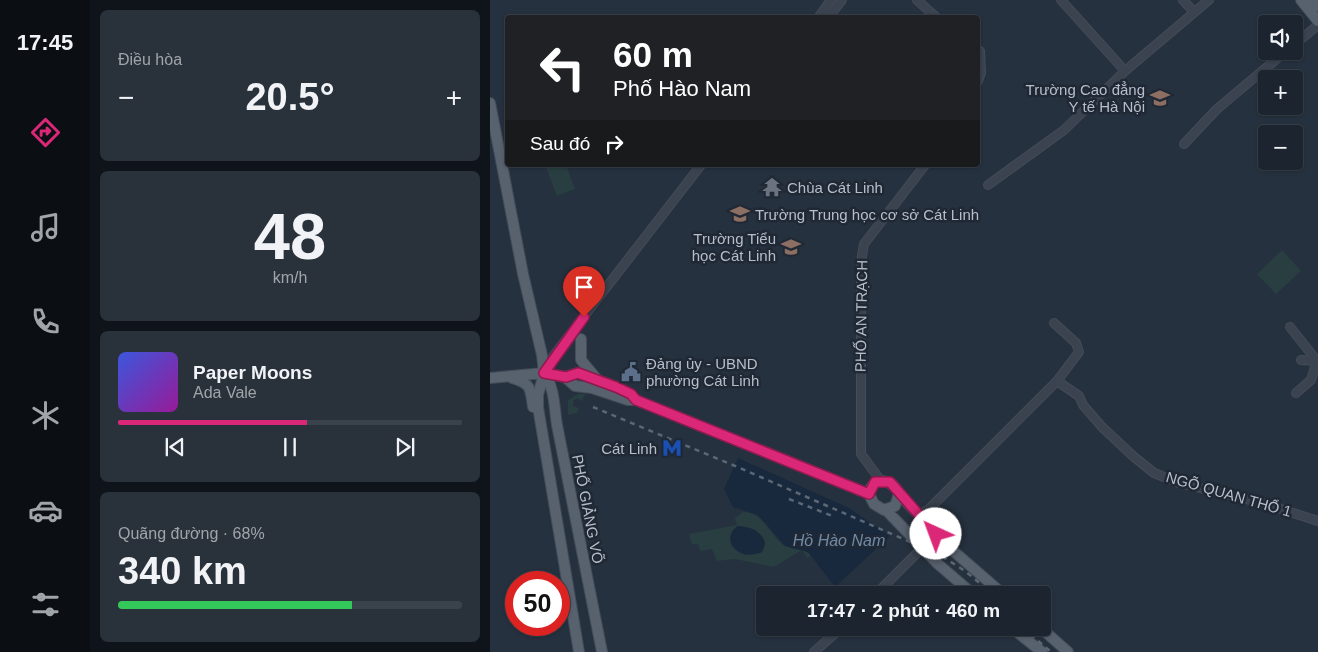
<!DOCTYPE html>
<html lang="vi">
<head>
<meta charset="utf-8">
<style>
  :root { --surface:#1c252f; --page:#29313b; --text:#f1f3f6; --muted:#a0a5aa; --line:#3a424b; --accent:#db2777 }
  body { margin:0; font-family:Helvetica,sans-serif; background:var(--page); color:var(--text); height:100vh; display:flex; flex-direction:column; font-size:19px; white-space:nowrap }
  * { box-sizing:border-box; margin:0 }
  p { font-size:16px; color:var(--muted) }
  .icon { flex:none; width:28px; height:28px; fill:none; stroke:currentColor; stroke-width:2; stroke-linecap:round; stroke-linejoin:round }
  .map { position:relative; flex:1; overflow:hidden }
  .drawer { display:flex; flex-direction:column; gap:10px; padding:10px; background:#0f141a; width:400px }
  .drawer>* { flex:none }
  .banner { position:absolute; left:15px; top:15px; width:475px; height:152px; border-radius:5px; box-shadow:0 1px 4px #0004,0 0 0 1px var(--line); background:#202124; color:#fff; overflow:hidden }
  .buttons { position:absolute; left:768px; top:15px; display:grid; gap:10px }
  .buttons a { display:grid; place-items:center; width:45px; height:45px; border-radius:5px; background:var(--surface); box-shadow:0 1px 4px #0004,0 0 0 1px var(--line); font-size:25px }
  .speed { position:absolute; left:15px; top:571px; display:flex; gap:10px; font-size:25px; font-weight:700; text-align:center }
  .speed>* { display:grid; place-content:center; width:65px; height:65px; border-radius:50%; background:var(--surface); box-shadow:0 1px 4px #0004,0 0 0 1px var(--line); line-height:1 }
  .speed .limit { border:8px solid #d22; background:#fff; color:#111 }
  .pin { position:absolute; display:grid; place-items:center; width:42px; height:42px; color:#fff; margin:-51px -21px; border-radius:50% 50% 50% 0; rotate:-45deg; box-shadow:0 0 5px #0007 }
  .pin .icon { rotate:45deg }
  .me { position:absolute; width:55px; margin:-28px; rotate:317deg; stroke-linejoin:round; filter:drop-shadow(0 0 4px #0008) }
  .turn { display:flex; align-items:center; gap:18px; height:105px; padding:0 25px; font-size:22px }
  .turn .icon { width:65px; height:65px; stroke-width:2.5 }
  .turn b { display:block; font-size:35px; line-height:42px }
  .then { display:flex; align-items:center; height:48px; padding:0 25px; background:#0003; gap:10px; font-size:19px }
  .big { font-size:38px; font-weight:700; line-height:1.1 }
  .drawer .card { flex:1; display:flex; flex-direction:column; justify-content:center; gap:8px; min-width:0; padding:0 18px; border-radius:8px; background:var(--page) }
  .drawer .dial { align-items:center; gap:0 }
  .dial b { font-size:65px; line-height:1 }
  .song { display:flex; align-items:center; gap:15px }
  .cover { width:60px; height:60px; border-radius:8px; background:linear-gradient(135deg,hsl(230 70% 55%),hsl(300 70% 35%)) }
  .played { height:5px; border-radius:2px; background:linear-gradient(90deg,var(--accent) 55%,var(--line) 55%) }
  .keys { display:flex; justify-content:space-around; direction:ltr }
  .heat { display:flex; justify-content:space-between; align-items:center; font-size:28px; direction:ltr }
  .charge { height:8px; border-radius:4px; background:linear-gradient(90deg,#34c759 68%,var(--line) 0) }
  .trip { position:absolute; left:266px; top:586px; width:295px; height:50px; border-radius:5px; background:var(--surface); box-shadow:0 1px 4px #0004,0 0 0 1px var(--line); font-weight:700; line-height:50px; text-align:center }
  main { display:flex; flex:1; min-height:0 }
  .menu { display:flex; flex-direction:column; width:90px; justify-content:space-around; align-items:center; background:#0b0f13; color:var(--muted) }
  .menu .icon { width:35px; height:35px }
  .menu .on { color:var(--accent) }
  .menu b { font-size:22px; color:var(--text) }
  .map>svg:first-child { display:block }
</style>
</head>
<body>
<main>
<nav class="menu">
<b>17:45</b>
<svg class="icon on" aria-label="directions" viewBox="0 0 24 24"><path d="M12 3l9 9-9 9-9-9zM9 14v-3h6M13 9l2 2-2 2"/></svg>
<svg class="icon" aria-label="music" viewBox="0 0 24 24"><path d="M9 18V5l10-2v13"/><circle cx="6" cy="18" r="3"/><circle cx="16" cy="16" r="3"/></svg>
<svg class="icon" aria-label="phone" viewBox="0 0 24 24"><path d="M5 4h4l2 5-3 2q2 4 5 5l2-3 5 2v4C11 20 4 13 5 4z"/></svg>
<svg class="icon" aria-label="climate" viewBox="0 0 24 24"><path d="M12 3v18M4 7l16 10M4 17L20 7"/></svg>
<svg class="icon" aria-label="car" viewBox="0 0 24 24"><path d="M5 17H2v-5l4-1 3-4h7l3 4 3 1v5h-3M9 17h6M6 11h13"/><circle cx="7" cy="17" r="2"/><circle cx="17" cy="17" r="2"/></svg>
<svg class="icon" aria-label="filters" viewBox="0 0 24 24"><path d="M4 7h16M4 17h16"/><circle cx="9" cy="7" r="2"/><circle cx="15" cy="17" r="2"/></svg>
</nav>
<section class="drawer">
<div class="card"><p>Điều hòa</p>
<div class="heat"><a>−</a><b class="big">20.5°</b><a>+</a></div>
</div>
<div class="card dial"><b>48</b><p>km/h</p></div>
<div class="card">
<div class="song"><i class="cover"></i><div><b>Paper Moons</b><p>Ada Vale</p></div></div>
<div class="played"></div>
<div class="keys"><svg class="icon" aria-label="previous" viewBox="0 0 24 24"><path d="M18 5L8 12l10 7zM5 5v14"/></svg><svg class="icon" aria-label="pause" viewBox="0 0 24 24"><path d="M8 5v14M16 5v14"/></svg><svg class="icon" aria-label="next" viewBox="0 0 24 24"><path d="M6 5l10 7-10 7zM19 5v14"/></svg></div>
</div>
<div class="card"><p>Quãng đường · 68%</p><b class="big">340 km</b><div class="charge"></div></div>
</section>
<div class="map">
<svg width="828" height="652" viewBox="0 0 828 652">
  <rect width="100%" height="100%" fill="#26313f"/>
  <path fill="#283e40" fill-rule="evenodd" d="M55,165H76L85,189L67,196Z
    M792,250L811,271L786,294L767,274Z
    M88,394H95L92,401L87,398L83,401V406L89,408L87,413L78,415V400Z
    M253,512C273,512 278,532 292,544C301,551 313,546 321,556L317,558L312,550L284,567L245,559L227,561L222,549L210,551L208,544H202L199,534L247,525L245,518ZM248,526C261,527 283,536 272,552L255,555L245,528Z"/>
  <path fill="#19293d" d="M248,458L359,508L400,536L345,587L318,552L295,546L268,515L243,507L234,489Z
    M248,526C262,527 270,530 275,543L272,552C245,563 230,537 248,526Z"/>
  <g fill="none" stroke-linecap="round" stroke-linejoin="round">
    <defs>
      <path id="minor" d="M427,0L447,18
        M571,0L635,71
        M693,0L704,12
        M328,18L341,0
        M338,18L352,0
        M804,45L828,25
        M488,50L490,51L491,73L488,81
        M694,144L727,109L796,51
        M498,185L574,130L635,71L719,0
        M800,327L827,361L821,380L806,393
        M811,360L828,361
        M54,372L64,355L211,165
        M567,381L589,396L593,405L612,427L643,456L664,473L689,483L772,503L828,521
        M391,481L371,454V262L374,244L435,165
        M429,515L439,509L567,381L589,352L586,343L564,323
        M385,595L446,534
        M324,652L351,628"/>
      <path id="major" d="M811,0L828,21
        M823,0L828,6
        M0,103L33,274L52,355L54,373L48,395V407L89,652
        M91,339V360L106,378
        M54,373C65,388 64,407 67,425L112,652
        M75,377L85,386L102,388L138,400H146L379,494
        M0,378L54,373L75,377L88,373L126,387L144,398
        M22,378C42,384 40,388 43,407
        M409,494L405,506L394,510L384,504L379,494C382,475 404,479 409,494L461,549L514,595
        M396,510L448,564L484,595
        M522,628L552,652
        M551,628L578,652"/>
    </defs>
    <use href="#minor" stroke="#434c58" stroke-width="10"/>
    <use href="#major" stroke="#434c58" stroke-width="12"/>
    <use href="#minor" stroke="#3a434f" stroke-width="8"/>
    <use href="#major" stroke="#58626f" stroke-width="10"/>
    <path stroke="#5c6776" stroke-width="2.5" stroke-dasharray="5 5" stroke-linecap="butt" d="M103,407L250,468L450,555L475,571L504,595
      M299,499L345,517
      M533,628L561,652"/>
  </g>
  <g fill="none" stroke-linecap="round" stroke-linejoin="round">
    <defs>
      <path id="route" d="M94,317L54,373L76,377L88,373L126,387L141,394L146,400L379,494L385,482H400L446,534"/>
    </defs>
    <use href="#route" stroke="#8e194d" stroke-width="12"/>
    <use href="#route" stroke="#db2777" stroke-width="9"/>
  </g>
  <defs>
    <symbol id="university-bare" viewBox="-9 -9 18 18"><path d="M0-5L7-2L0 1L-7-2ZM-4 1L0 2.5L4 1V4Q0 6-4 4Z" fill="#8d6e63" stroke="#1f2834" stroke-width="2.5" paint-order="stroke"/></symbol>
    <symbol id="temple-bare" viewBox="-9 -9 18 18"><path d="M0-6L5-2H3V0L6.5 2.5H4V6H1.5V3h-3V6H-4V2.5H-6.5L-3 0V-2H-5Z" fill="#6b7280" stroke="#1f2834" stroke-width="2.5" paint-order="stroke"/></symbol>
    <symbol id="school-bare" viewBox="-9 -9 18 18"><path d="M0-5L7-2L0 1L-7-2ZM-4 1L0 2.5L4 1V4Q0 6-4 4Z" fill="#8d6e63" stroke="#1f2834" stroke-width="2.5" paint-order="stroke"/></symbol>
    <symbol id="civic-bare" viewBox="-9 -9 18 18"><path d="M-.6-6.5H3V-4.5H.6V-3L4-1V1h2V6H-6V1h2V-1L-.6-3ZM-1.2 2.5V6h2.4V2.5Z" fill="#5c6f8a" stroke="#1f2834" stroke-width="2.5" paint-order="stroke"/></symbol>
    <symbol id="metro-bare" viewBox="-9 -9 18 18"><path d="M-5.5 5V-5H-3L0 0L3-5H5.5V5H3V-.5L0 4L-3-.5V5Z" fill="#1a4fb4" stroke="#1f2834" stroke-width="2.5" paint-order="stroke"/></symbol>
  </defs>
  <g fill-rule="evenodd">
    <use href="#university-bare" x="656" y="84" width="28" height="28"/>
    <use href="#temple-bare" x="268" y="173" width="28" height="28"/>
    <use href="#school-bare" x="236" y="200" width="28" height="28"/>
    <use href="#school-bare" x="287" y="233" width="28" height="28"/>
    <use href="#civic-bare" x="127" y="358" width="28" height="28"/>
    <use href="#metro-bare" x="168" y="434" width="28" height="28"/>
  </g>
  <g text-anchor="middle" dominant-baseline="central" stroke-width="5" stroke-linejoin="round" paint-order="stroke">
    <g font-size="15" fill="#b6beca" stroke="#1f2834" text-anchor="end">
      <text x="655" y="89">Trường Cao đẳng<tspan x="655" dy="17">Y tế Hà Nội</tspan></text>
      <text x="297" y="187" text-anchor="start">Chùa Cát Linh</text>
      <text x="265" y="214" text-anchor="start">Trường Trung học cơ sở Cát Linh</text>
      <text x="286" y="238">Trường Tiểu<tspan x="286" dy="17">học Cát Linh</tspan></text>
      <text x="156" y="363" text-anchor="start">Đảng ủy - UBND<tspan x="156" dy="17">phường Cát Linh</tspan></text>
      <text x="167" y="448">Cát Linh</text>
    </g>
    <g font-size="15" fill="#b6beca" stroke="#1f2834">
      <text transform="translate(371 316) rotate(-89)">PHỐ AN TRẠCH</text>
      <text transform="translate(739 494) rotate(16)">NGÕ QUAN THỔ 1</text>
      <text transform="translate(98 509) rotate(79)">PHỐ GIẢNG VÕ</text>
    </g>
    <g font-size="16" font-style="italic" fill="#708aa7" stroke="#1f2834">
      <text x="349" y="540">Hồ Hào Nam</text>
    </g>
  </g>
</svg>
<div class="buttons">
<a><svg class="icon" aria-label="sound" viewBox="0 0 24 24"><path d="M4 9h4l5-4v14l-5-4H4zM17 9q2 3 0 6"/></svg></a>
<a>+</a>
<a>−</a>
</div>
<div class="speed"><div class="limit">50</div></div>
<div class="pin" style="left:94px;top:317px;background:#d93025"><svg class="icon" aria-label="arrive" viewBox="0 0 24 24"><path d="M6 21V4h12l-3 4 3 4H6"/></svg></div>
<svg class="me" style="left:446px;top:534px" viewBox="-20 -20 40 40"><circle r="19" fill="#fff"/><path d="M0-13L10 11 0 6-10 11z" fill="#db2777"/></svg>
<div class="trip">17:47 · 2 phút · 460 m</div>
<div class="banner">
<div class="turn"><svg class="icon" aria-label="left" viewBox="0 0 24 24"><path d="M17 20v-9H6M10 6l-5 5 5 5"/></svg><div><b>60 m</b>Phố Hào Nam</div></div>
<div class="then">Sau đó<svg class="icon" aria-label="right" viewBox="0 0 24 24"><path d="M7 20v-9h11M14 6l5 5-5 5"/></svg></div>
</div>
</div>
</main>
</body>
</html>
